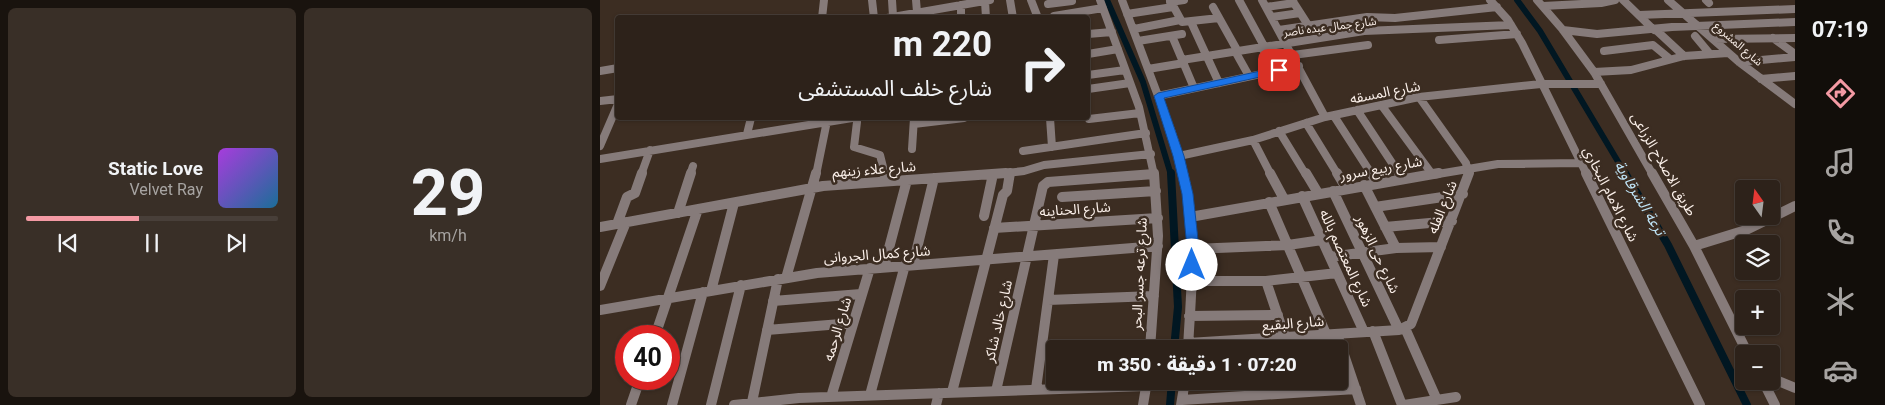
<!DOCTYPE html>
<html lang="ar">
<head>
<meta charset="utf-8">
<style>
  :root { --surface:#2d221a; --page:#392f27; --text:#f1f3f6; --muted:#a7a4a2; --line:#483f39; --accent:#f49aa4 }
  body { margin:0; font-family:Roboto,"Noto Sans Arabic",sans-serif; background:var(--page); color:var(--text); direction:rtl; height:100vh; display:flex; flex-direction:column; font-size:19px; white-space:nowrap }
  * { box-sizing:border-box; margin:0 }
  p { font-size:16px; color:var(--muted) }
  .icon { flex:none; width:28px; height:28px; fill:none; stroke:currentColor; stroke-width:2; stroke-linecap:round; stroke-linejoin:round }
  .map { position:relative; flex:1; overflow:hidden; direction:ltr }
  .sheet { display:flex; flex-direction:column; gap:8px; padding:8px; background:#19130e; width:600px }
  .sheet>* { flex:none }
  .top-card { position:absolute; left:15px; top:15px; width:475px; height:105px; border-radius:5px; box-shadow:0 1px 4px #0004,0 0 0 1px var(--line); direction:rtl; background:#2d221a; color:var(--text); overflow:hidden }
  .needle { width:32px; rotate:346deg }
  .fabs { position:absolute; left:1135px; top:180px; display:grid; gap:10px }
  .fabs a { display:grid; place-items:center; width:45px; height:45px; border-radius:5px; background:var(--surface); box-shadow:0 1px 4px #0004,0 0 0 1px var(--line); font-size:25px }
  .speed { position:absolute; left:15px; top:325px; display:flex; gap:10px; font-size:25px; font-weight:700; text-align:center }
  .speed>* { display:grid; place-content:center; width:65px; height:65px; border-radius:50%; background:var(--surface); box-shadow:0 1px 4px #0004,0 0 0 1px var(--line); line-height:1 }
  .speed .limit { border:8px solid #d22; background:#fff; color:#111 }
  .pin { position:absolute; display:grid; place-items:center; width:42px; height:42px; color:#fff; margin:-21px; border-radius:10px; box-shadow:0 2px 8px #0006 }
  .me { position:absolute; width:55px; margin:-28px; rotate:0deg; stroke-linejoin:round; filter:drop-shadow(0 0 4px #0008) }
  .turn { display:flex; align-items:center; gap:18px; height:105px; padding:0 15px; font-size:22px }
  .turn .icon { width:65px; height:65px; stroke-width:2.5 }
  .turn b { display:block; font-size:35px; line-height:42px }
  .sheet .tile { flex:1; display:flex; flex-direction:column; justify-content:center; gap:8px; min-width:0; padding:0 18px; border-radius:8px; background:var(--page) }
  .sheet .dial { align-items:center; gap:0 }
  .dial b { font-size:65px; line-height:1 }
  .song { display:flex; align-items:center; gap:15px }
  .cover { width:60px; height:60px; border-radius:8px; background:linear-gradient(135deg,hsl(280 70% 55%),hsl(200 70% 35%)) }
  .played { height:5px; border-radius:2px; background:linear-gradient(90deg,var(--accent) 45%,var(--line) 45%) }
  .keys { display:flex; justify-content:space-around; direction:ltr }
  .sheet .tiles { flex:1; display:grid; gap:8px; grid-template-columns:repeat(2,1fr) }
  .trip { position:absolute; left:446px; top:340px; width:302px; height:50px; border-radius:5px; background:var(--surface); box-shadow:0 1px 4px #0004,0 0 0 1px var(--line); font-weight:800; line-height:50px; text-align:center; direction:rtl }
  main { display:flex; flex:1; min-height:0 }
  .menu { display:flex; flex-direction:column; width:90px; justify-content:space-around; align-items:center; background:#120e0a; color:var(--muted) }
  .menu .icon { width:35px; height:35px }
  .menu .active { color:var(--accent) }
  .menu b { font-size:22px; color:var(--text) }
  .map>svg:first-child { display:block }
</style>
</head>
<body>
<main>
<nav class="menu">
<b>07:19</b>
<svg class="icon active" aria-label="directions" viewBox="0 0 24 24"><path d="M12 3l9 9-9 9-9-9zM9 14v-3h6M13 9l2 2-2 2"/></svg>
<svg class="icon" aria-label="music" viewBox="0 0 24 24"><path d="M9 18V5l10-2v13"/><circle cx="6" cy="18" r="3"/><circle cx="16" cy="16" r="3"/></svg>
<svg class="icon" aria-label="phone" viewBox="0 0 24 24"><path d="M5 4h4l2 5-3 2q2 4 5 5l2-3 5 2v4C11 20 4 13 5 4z"/></svg>
<svg class="icon" aria-label="climate" viewBox="0 0 24 24"><path d="M12 3v18M4 7l16 10M4 17L20 7"/></svg>
<svg class="icon" aria-label="car" viewBox="0 0 24 24"><path d="M5 17H2v-5l4-1 3-4h7l3 4 3 1v5h-3M9 17h6M6 11h13"/><circle cx="7" cy="17" r="2"/><circle cx="17" cy="17" r="2"/></svg>
</nav>
<div class="map">
<svg width="1195" height="405" viewBox="0 0 1195 405">
  <rect width="100%" height="100%" fill="#3c2d22"/>
  <g fill="none" stroke-linecap="round" stroke-linejoin="round">
    <path stroke="#011722" stroke-width="6" d="M507,0L543,82L571,175
      M917,0L940,31L1026,175"/>
    <path stroke="#011722" stroke-width="8" d="M571,173L578,307L574,349
      M1025,173L1068,245L1147,405
      M570,405L572,381"/>
    <path stroke="#867b7a" stroke-width="8" d="M272,0L274,18
      M292,0L293,16
      M316,0L317,12
      M410,0L413,18
      M431,0L438,18
      M500,0L539,107L554,175
      M522,0L572,133L583,175
      M570,0L582,22L619,18
      M639,0L664,46
      M662,0L725,117
      M692,0L708,25
      M890,0L908,20L922,43L987,175
      M937,0L963,30L994,72L1053,175
      M1023,0L1054,30
      M1068,0L1139,62L1195,104
      M1106,0L1109,3
      M385,1L386,18
      M570,2L584,0
      M448,4L472,1
      M361,5V18
      M943,6L1001,3L1015,0
      M613,7L637,50
      M666,7L694,3
      M527,14L573,7
      M1039,15L1195,9
      M454,16L503,8
      M672,17L700,13
      M222,18L224,0
      M287,18L390,0
      M591,22L619,83
      M534,29L580,20
      M679,30L767,17L795,18L897,7
      M963,30L997,34L1072,27L1195,22
      M1056,30L1084,56
      M488,34L512,32
      M572,36L594,88
      M1095,36L1110,54
      M1173,38L1195,54
      M1114,39L1195,38
      M839,40L917,34
      M538,41L582,34
      M660,47L669,55L679,70
      M635,51L649,76
      M1004,51L1053,45L1070,59
      M488,54L518,49
      M693,55L768,45
      M582,60L764,31L911,25
      M1139,62L1195,57
      M548,69L584,63
      M0,71L18,68
      M994,72L1031,70L1084,56L1128,53
      M488,75L525,70
      M1161,79L1195,76
      M488,89L530,83
      M558,96L699,66
      M819,97L866,163L868,175
      M0,101L18,99
      M782,106L832,174
      M757,110L800,175
      M734,116L772,175
      M450,118L452,147
      M489,119L540,113
      M257,122L254,147L280,155L285,175
      M706,123L738,175
      M314,124L364,118
      M679,131L706,175
      M147,134L151,118
      M653,140L671,175
      M0,146L18,104
      M312,149L314,118
      M423,151L546,133
      M579,156L653,140L725,117L819,97L941,84H1001
      M0,159L252,118
      M41,175L50,150
      M90,175L93,166
      M216,175L227,121
      M388,175L424,171L444,165L551,154
      M547,175L554,174
      M832,175L898,164L979,163"/>
    <path stroke="#867b7a" stroke-width="10" d="M284,173L286,181
      M583,173C598,231 591,290 588,348
      M670,173L684,199
      M706,173L718,193
      M737,173L746,188
      M771,173L777,183
      M799,173L802,178
      M986,173L1100,405
      M1052,173L1094,246L1148,354
      M764,185L796,248
      M733,191L799,330
      M702,196L764,332
      M462,197L556,191
      M669,202L726,334
      M775,207L863,194
      M78,213L91,173
      M384,216L393,174
      M590,217L839,173
      M17,224L27,197L35,193L42,173
      M0,227L223,186L406,173
      M785,227L852,221
      M394,228L558,218
      M1094,246L1146,230L1195,206
      M593,249L688,245L722,240
      M730,257L796,248L841,247
      M313,265L334,178
      M284,267L307,180
      M186,278L216,173
      M591,281H666L737,273
      M666,281L685,337
      M0,286L26,222
      M111,291L134,203
      M448,300L554,296
      M173,301L261,294
      M0,310L217,273L558,246
      M589,316L678,315
      M805,328L837,400
      M167,330L253,323
      M773,331L802,405
      M737,334L761,405
      M55,336L98,209
      M704,336L707,349
      M588,343L799,330L811,324L869,173
      M550,349L558,236L554,173
      M1171,378L1195,388
      M1163,381L1175,405
      M436,389L454,255
      M396,391L443,186L448,182L554,174
      M352,392L403,195L407,191L410,173
      M270,395L305,265
      M231,397L270,268
      M582,400L756,389
      M152,402L178,279
      M31,405L40,379
      M72,405L103,292
      M111,405L141,285
      M134,405L199,398L547,386
      M336,405L339,393
      M543,405L547,381
      M581,405L585,381
      M804,405L856,397"/>
  </g>
  <path fill="#1a73e8" stroke="#114b97" d="M679,67L683,68V72L564,98L584,156L593,194L599,249L596,269H587L586,265L587,249L582,194L573,156L554,96L558,93Z"/>
  <g text-anchor="middle" dominant-baseline="central" stroke-width="5" stroke-linejoin="round" paint-order="stroke">
    <g font-size="11" fill="#fbf0ea" stroke="#3c2d22">
      <text transform="translate(730 27) rotate(-7)">شارع جمال عبده ناصر</text>
      <text transform="translate(1138 44) rotate(41)">شارع المشروع</text>
    </g>
    <g font-size="14" fill="#fbf0ea" stroke="#3c2d22">
      <text transform="translate(785 92) rotate(-11)">شارع المسقه</text>
      <text transform="translate(1064 164) rotate(60)">طريق الاصلاح الزراعى</text>
      <text transform="translate(781 168) rotate(-10)">شارع ربيع سرور</text>
      <text transform="translate(274 169) rotate(-4)">شارع علاء زينهم</text>
      <text transform="translate(1011 194) rotate(63)">شارع الامام البخاري</text>
      <text transform="translate(842 207) rotate(-68)">شارع الفله</text>
      <text transform="translate(475 209) rotate(-4)">شارع الحناينه</text>
      <text transform="translate(277 254) rotate(-4)">شارع كمال الجروانى</text>
      <text transform="translate(778 254) rotate(65)">شارع حى الزهور</text>
      <text transform="translate(746 258) rotate(65)">شارع المعتصم بالله</text>
      <text transform="translate(539 274) rotate(-87)">شارع ترعه جسر البحر</text>
      <text transform="translate(398 321) rotate(-77)">شارع خالد شاكر</text>
      <text transform="translate(693 323) rotate(-4)">شارع البقيع</text>
      <text transform="translate(237 329) rotate(-73)">شارع الرحمه</text>
    </g>
    <g font-size="15" font-style="italic" fill="#bfe4f7" stroke="#3c2d22">
      <text transform="translate(1040 198) rotate(59)">ترعة الشرقاوية</text>
    </g>
  </g>
</svg>
<div class="fabs">
<a><svg class="needle" viewBox="-14 -14 28 28"><path d="M0-13l5 13h-10z" fill="#e53935"/><path d="M0 13l5-13h-10z" fill="#a7a4a2"/></svg></a>
<a><svg class="icon" aria-label="layers" viewBox="0 0 24 24"><path d="M12 4l9 5-9 5-9-5zM3 14l9 5 9-5"/></svg></a>
<a>+</a>
<a>−</a>
</div>
<div class="speed"><div class="limit">40</div></div>
<div class="pin" style="left:679px;top:70px;background:#d93025"><svg class="icon" aria-label="arrive" viewBox="0 0 24 24"><path d="M6 21V4h12l-3 4 3 4H6"/></svg></div>
<svg class="me" style="left:592px;top:265px" viewBox="-20 -20 40 40"><circle r="19" fill="#fff"/><path d="M0-13L10 11 0 6-10 11z" fill="#1a73e8"/></svg>
<div class="trip">07:20 · 1 دقيقة · 350 m</div>
<div class="top-card">
<div class="turn"><svg class="icon" aria-label="right" viewBox="0 0 24 24"><path d="M7 20v-9h11M14 6l5 5-5 5"/></svg><div><b>220 m</b>شارع خلف المستشفى</div></div>
</div>
</div>
<section class="sheet">
<div class="tiles">
<div class="tile dial"><b>29</b><p>km/h</p></div>
<div class="tile">
<div class="song"><i class="cover"></i><div><b>Static Love</b><p>Velvet Ray</p></div></div>
<div class="played"></div>
<div class="keys"><svg class="icon" aria-label="previous" viewBox="0 0 24 24"><path d="M18 5L8 12l10 7zM5 5v14"/></svg><svg class="icon" aria-label="pause" viewBox="0 0 24 24"><path d="M8 5v14M16 5v14"/></svg><svg class="icon" aria-label="next" viewBox="0 0 24 24"><path d="M6 5l10 7-10 7zM19 5v14"/></svg></div>
</div>
</div>
</section>
</main>
</body>
</html>
